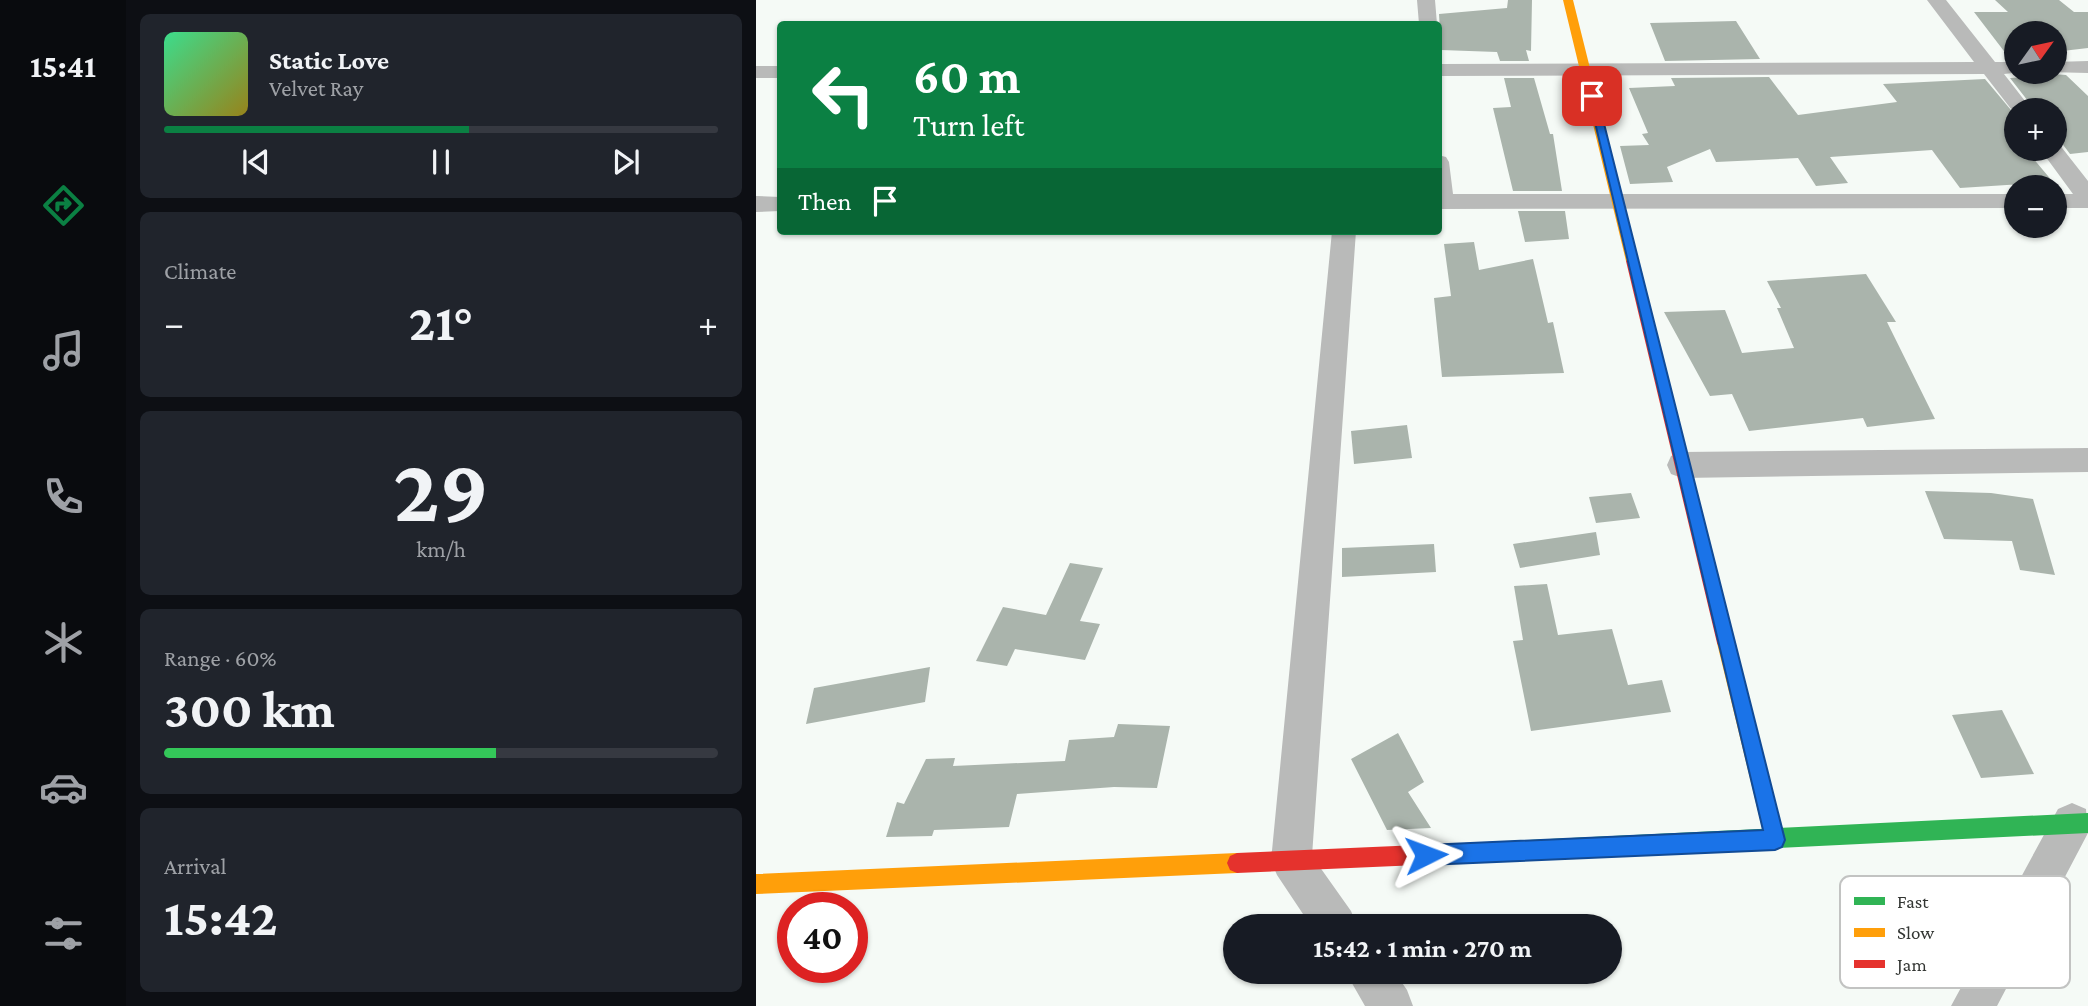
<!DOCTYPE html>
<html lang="en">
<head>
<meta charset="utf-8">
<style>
  :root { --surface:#171b24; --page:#20242c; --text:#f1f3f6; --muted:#9ea1a6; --line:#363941; --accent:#0b8043 }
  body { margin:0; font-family:"Crimson Pro",serif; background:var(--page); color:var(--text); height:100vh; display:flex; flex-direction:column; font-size:26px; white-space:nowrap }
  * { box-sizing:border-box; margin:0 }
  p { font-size:23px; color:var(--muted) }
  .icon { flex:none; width:38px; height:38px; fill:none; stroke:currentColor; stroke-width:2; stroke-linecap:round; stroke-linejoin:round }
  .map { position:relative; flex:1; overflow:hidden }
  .sheet { display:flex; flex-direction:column; gap:14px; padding:14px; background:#0d0f14; width:630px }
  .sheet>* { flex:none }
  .hud { position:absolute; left:21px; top:21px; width:665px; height:214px; border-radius:7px; box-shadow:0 2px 5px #0004; background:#0b8043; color:#fff; overflow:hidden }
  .needle { width:46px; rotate:57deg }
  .fabs { position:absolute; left:1248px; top:21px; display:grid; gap:14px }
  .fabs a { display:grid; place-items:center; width:63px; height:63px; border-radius:50%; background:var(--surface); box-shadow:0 2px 5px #0004; font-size:35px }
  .speed { position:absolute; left:21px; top:892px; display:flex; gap:14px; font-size:35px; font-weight:700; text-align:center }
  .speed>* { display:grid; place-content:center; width:91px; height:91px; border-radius:50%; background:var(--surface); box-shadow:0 2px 5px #0004; line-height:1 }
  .speed .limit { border:10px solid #d22; background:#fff; color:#111 }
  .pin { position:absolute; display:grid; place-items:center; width:60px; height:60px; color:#fff; margin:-30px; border-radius:14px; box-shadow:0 4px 10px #0006 }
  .me { position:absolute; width:77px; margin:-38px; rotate:87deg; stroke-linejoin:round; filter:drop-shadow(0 0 5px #0008) }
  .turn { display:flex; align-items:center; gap:24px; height:147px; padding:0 21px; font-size:32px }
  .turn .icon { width:91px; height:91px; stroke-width:2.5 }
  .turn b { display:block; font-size:49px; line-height:60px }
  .then { display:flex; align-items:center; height:66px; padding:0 21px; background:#0003; gap:14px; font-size:26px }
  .big { font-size:52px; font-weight:700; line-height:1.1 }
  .sheet .widget { flex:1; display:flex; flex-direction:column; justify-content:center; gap:10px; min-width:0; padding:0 24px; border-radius:10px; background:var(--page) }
  .sheet .dial { align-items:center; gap:0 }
  .dial b { font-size:91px; line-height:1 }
  .song { display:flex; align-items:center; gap:21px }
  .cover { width:84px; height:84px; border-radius:10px; background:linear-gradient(135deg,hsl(150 70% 55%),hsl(50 70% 35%)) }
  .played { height:7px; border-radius:4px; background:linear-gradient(90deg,var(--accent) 55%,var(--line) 55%) }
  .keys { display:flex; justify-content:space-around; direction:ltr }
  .heat { display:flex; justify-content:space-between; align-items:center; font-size:38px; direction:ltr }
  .charge { height:10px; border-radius:5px; background:linear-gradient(90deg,#34c759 60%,var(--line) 0) }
  .trip { position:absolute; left:467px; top:914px; width:399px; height:70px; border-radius:35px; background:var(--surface); box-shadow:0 2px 5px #0004; font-weight:700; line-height:70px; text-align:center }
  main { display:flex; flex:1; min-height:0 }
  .tab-bar { display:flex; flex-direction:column; width:126px; justify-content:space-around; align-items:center; background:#090b0e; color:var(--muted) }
  .tab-bar .icon { width:49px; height:49px }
  .tab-bar .active { color:var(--accent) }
  .tab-bar b { font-size:32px; color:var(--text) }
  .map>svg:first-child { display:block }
</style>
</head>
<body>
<main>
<nav class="tab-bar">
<b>15:41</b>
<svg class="icon active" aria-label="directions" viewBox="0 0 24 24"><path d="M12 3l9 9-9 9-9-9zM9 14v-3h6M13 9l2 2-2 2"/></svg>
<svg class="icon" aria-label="music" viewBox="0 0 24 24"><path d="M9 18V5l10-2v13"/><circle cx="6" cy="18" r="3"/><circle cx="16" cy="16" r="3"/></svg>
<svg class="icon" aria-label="phone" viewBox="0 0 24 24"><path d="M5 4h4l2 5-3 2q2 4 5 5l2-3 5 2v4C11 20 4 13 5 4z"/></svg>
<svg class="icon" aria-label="climate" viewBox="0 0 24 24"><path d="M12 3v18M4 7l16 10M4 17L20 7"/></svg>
<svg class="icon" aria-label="car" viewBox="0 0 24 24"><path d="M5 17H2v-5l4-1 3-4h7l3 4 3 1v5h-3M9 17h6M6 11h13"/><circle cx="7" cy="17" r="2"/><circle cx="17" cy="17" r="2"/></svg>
<svg class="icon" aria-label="filters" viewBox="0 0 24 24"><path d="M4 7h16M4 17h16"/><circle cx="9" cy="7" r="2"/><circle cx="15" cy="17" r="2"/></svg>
</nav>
<section class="sheet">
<div class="widget">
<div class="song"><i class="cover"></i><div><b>Static Love</b><p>Velvet Ray</p></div></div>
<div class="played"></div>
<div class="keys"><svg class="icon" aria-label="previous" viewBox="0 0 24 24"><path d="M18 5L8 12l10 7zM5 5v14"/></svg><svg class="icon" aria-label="pause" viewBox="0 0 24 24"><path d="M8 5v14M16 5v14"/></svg><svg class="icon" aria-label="next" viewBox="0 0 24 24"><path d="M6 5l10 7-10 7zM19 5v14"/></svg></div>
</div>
<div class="widget"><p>Climate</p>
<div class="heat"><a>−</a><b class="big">21°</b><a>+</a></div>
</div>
<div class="widget dial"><b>29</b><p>km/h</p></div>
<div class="widget"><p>Range · 60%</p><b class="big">300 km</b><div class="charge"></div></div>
<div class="widget"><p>Arrival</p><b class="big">15:42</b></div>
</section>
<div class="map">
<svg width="1332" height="1006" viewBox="0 0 1332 1006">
  <rect width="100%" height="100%" fill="#f5faf6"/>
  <path fill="#aab4ac" d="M752,0H776L775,51L770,50L773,61H744L741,52L685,50L683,14L751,8Z
    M1239,0H1303L1318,12H1332V48L1298,52V33H1260V59H1254L1218,12H1252Z
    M980,21L1004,59L909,61L894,23Z
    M1270,72L1310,75L1332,96V152L1314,154L1305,142L1298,140V110H1279L1254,78L1271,77Z
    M1013,77L1042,115L1141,102L1127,84L1229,79L1260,116V149H1281L1286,156L1276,157L1297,182L1204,188L1176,150L1074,157L1092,183L1060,186L1042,158L960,162L954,149L911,167L917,182L874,184L864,146L893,145L886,134L892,133L873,88L919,86L915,78Z
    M748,78H778L794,134H797L806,191H757L737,108L755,107Z
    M762,211H809L813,239L769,242Z
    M718,242L723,270L777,259L792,323L797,322L808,373L686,377L678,298L695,296L688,244Z
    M1110,274L1140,322H1131L1179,419L1111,427L1107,418L993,431L976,394L954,396L908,312L969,310L986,353L1038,348L1021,308H1025L1011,281Z
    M651,425L656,458L598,464L595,431Z
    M1169,491L1235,493L1277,499L1299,575L1264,570L1256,541L1188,539Z
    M875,493L884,518L840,523L833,497Z
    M840,532L844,555L764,568L757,544Z
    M678,544L680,572L586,577V548Z
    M314,563L347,568L324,621L344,624L329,660L259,649L251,666L220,661L247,607L290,615Z
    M791,584L802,635L856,629L872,685L906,680L915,712L775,731L757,641L767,640L758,586Z
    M174,667L169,702L50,724L58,688Z
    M1246,710L1278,774L1225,778L1196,715Z
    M362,724L414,726L401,788L358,787L261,794L253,827L178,830L176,836L130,837L141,802L148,804L170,759L199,758L197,766L309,761L313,740L358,737Z
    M642,733L668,782L652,792L675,828L631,830L595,759Z"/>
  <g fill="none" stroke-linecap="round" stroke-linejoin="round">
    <path fill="#b9bab9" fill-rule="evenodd" d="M661,0H679L681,24H663Z
      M1171,0H1190L1239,62H1260V72H1267L1248,74L1276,110H1260L1259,114L1228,74L682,76V64L1218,62Z
      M1332,61V73L1291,72H1298V62Z
      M0,66H24V78H0Z
      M1298,143L1303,144L1332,181V208H1298V194H1317L1284,149H1298Z
      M682,155L690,157L693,162L697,194H1260V208L682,209Z
      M0,196L24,197V211L0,212Z
      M576,231H600L556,856L595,911L601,926H555L521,875L515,861Z
      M1332,448V472L926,478L915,474L911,465L915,456L926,452Z
      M1316,803L1330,809L1332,833L1241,1006H1195L1302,809Z
      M589,971H638L651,990L657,1006H609Z"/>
    <path fill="#30b455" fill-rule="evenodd" d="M1332,813V833L754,861L747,858L744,851L747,844L754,841Z"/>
    <path fill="#ff9f0a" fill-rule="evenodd" d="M807,0H817L882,261L876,265L870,261Z
      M970,635L976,637L979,643L1029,840L1026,847L1019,850L1012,847L1009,840L961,643L964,637Z
      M481,853L488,856L491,863L488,870L481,873L0,894V874Z"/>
    <path fill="#e5322d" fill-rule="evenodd" d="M876,257L882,261L979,643L976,649L970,651L964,649L961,643L870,261Z
      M754,841L761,844L764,851L761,858L754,861L481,873L474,870L471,863L474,856L481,853Z"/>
  </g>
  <path fill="#1a73e8" stroke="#114b97" stroke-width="2" d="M832,93L841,96L1029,840L1026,847L1019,850L670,865L662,862L659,855L662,848L670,845L1007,830Z"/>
  <rect x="1084" y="876" width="230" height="112" rx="10" fill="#fff" stroke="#c2c3c2" stroke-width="2"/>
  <rect x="1098" y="897" width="31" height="8" fill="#30b455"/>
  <rect x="1098" y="928" width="31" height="9" fill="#ff9f0a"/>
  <rect x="1098" y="960" width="31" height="8" fill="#e5322d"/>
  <g font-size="19" fill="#333633">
    <text x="1141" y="908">Fast</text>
    <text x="1141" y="939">Slow</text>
    <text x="1141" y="971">Jam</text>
  </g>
</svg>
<div class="fabs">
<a><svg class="needle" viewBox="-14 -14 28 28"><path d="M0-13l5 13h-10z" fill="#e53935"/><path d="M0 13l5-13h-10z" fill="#9ea1a6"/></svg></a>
<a>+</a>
<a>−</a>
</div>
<div class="speed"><div class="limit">40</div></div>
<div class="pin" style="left:836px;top:96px;background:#d93025"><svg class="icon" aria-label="arrive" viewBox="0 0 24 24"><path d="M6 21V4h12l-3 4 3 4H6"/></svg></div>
<svg class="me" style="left:670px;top:855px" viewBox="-20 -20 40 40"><path d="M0-17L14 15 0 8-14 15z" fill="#1a73e8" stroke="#fff" stroke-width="4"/></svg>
<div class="trip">15:42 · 1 min · 270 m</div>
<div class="hud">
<div class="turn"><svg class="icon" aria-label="left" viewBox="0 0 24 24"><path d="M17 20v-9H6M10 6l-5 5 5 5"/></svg><div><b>60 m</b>Turn left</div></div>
<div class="then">Then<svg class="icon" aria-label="arrive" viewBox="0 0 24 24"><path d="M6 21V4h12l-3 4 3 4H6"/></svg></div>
</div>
</div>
</main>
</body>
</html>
